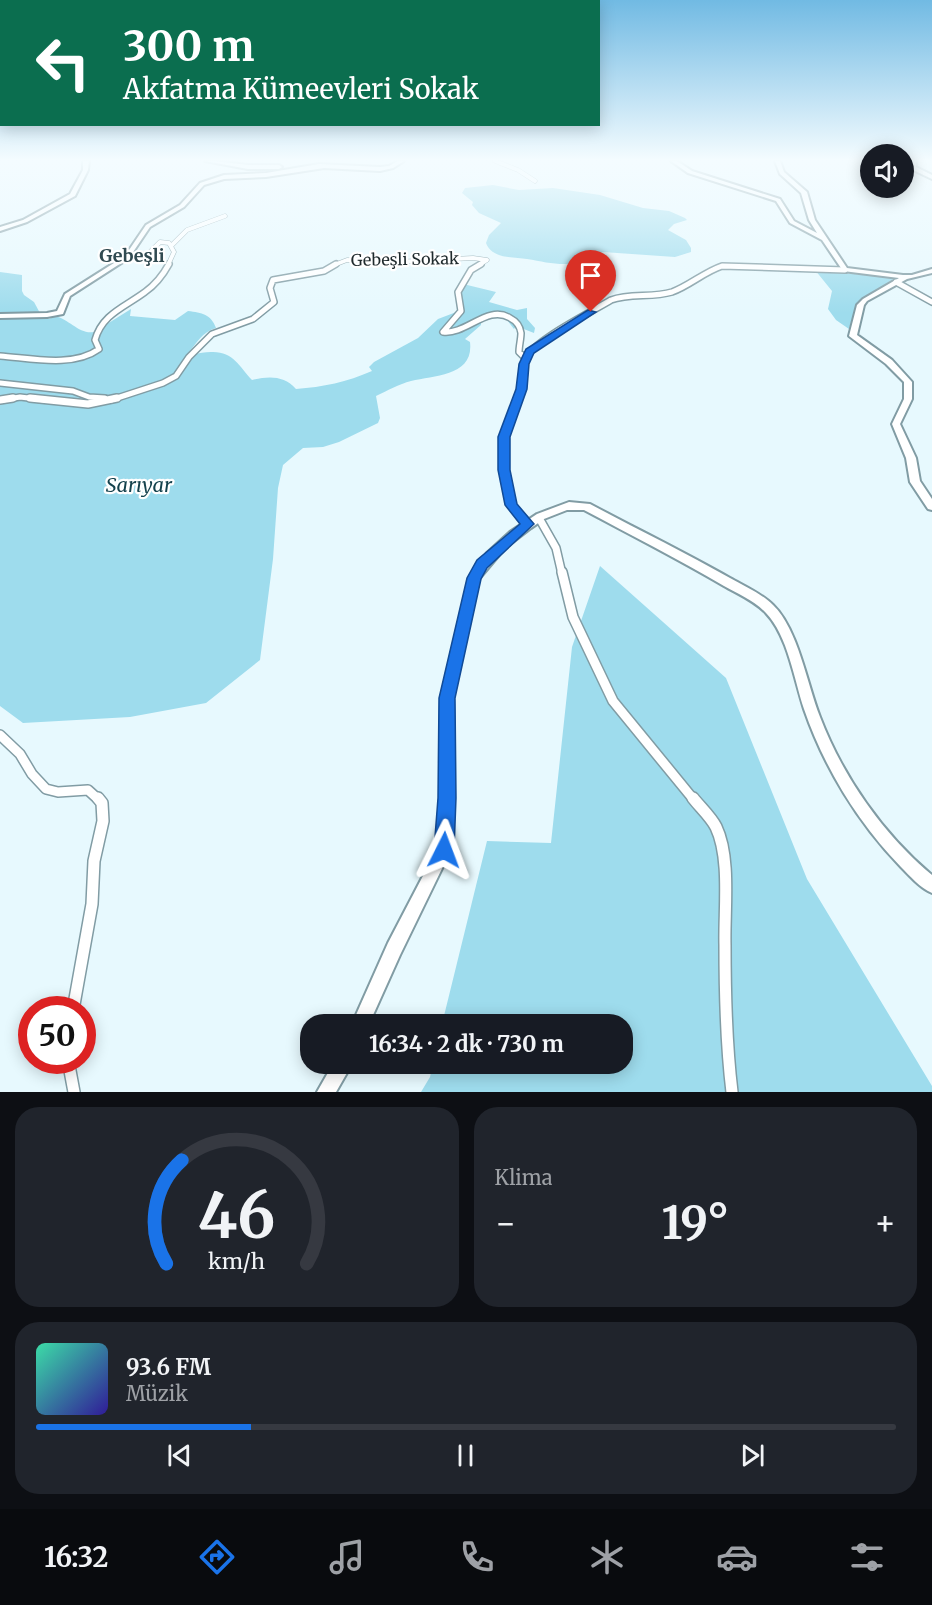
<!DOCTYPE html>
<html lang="tr">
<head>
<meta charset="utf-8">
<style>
  :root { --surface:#171b24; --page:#20242c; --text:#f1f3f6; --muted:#9ea1a6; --line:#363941; --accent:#1a73e8 }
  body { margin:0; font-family:Merriweather,serif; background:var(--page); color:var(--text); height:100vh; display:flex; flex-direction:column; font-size:22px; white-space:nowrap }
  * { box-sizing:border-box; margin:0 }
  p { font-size:20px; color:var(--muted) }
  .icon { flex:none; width:33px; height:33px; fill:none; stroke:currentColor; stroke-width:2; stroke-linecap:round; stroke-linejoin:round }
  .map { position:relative; height:1092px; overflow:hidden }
  .panel { display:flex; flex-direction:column; gap:15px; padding:15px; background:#0d0f14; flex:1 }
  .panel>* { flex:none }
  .guide { position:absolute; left:0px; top:0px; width:600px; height:126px; box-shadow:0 3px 15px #0003; background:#0b6e4f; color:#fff; overflow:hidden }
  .buttons { position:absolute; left:860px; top:144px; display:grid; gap:12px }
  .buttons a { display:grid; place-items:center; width:54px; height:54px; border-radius:50%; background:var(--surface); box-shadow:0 3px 15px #0003; font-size:30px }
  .speed { position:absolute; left:18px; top:996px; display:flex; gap:12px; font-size:30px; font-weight:700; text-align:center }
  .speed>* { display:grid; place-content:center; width:78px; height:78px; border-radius:50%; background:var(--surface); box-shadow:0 3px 15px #0003; line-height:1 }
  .speed .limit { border:9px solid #d22; background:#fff; color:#111 }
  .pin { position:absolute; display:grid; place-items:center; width:51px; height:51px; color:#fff; margin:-62px -26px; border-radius:50% 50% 50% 0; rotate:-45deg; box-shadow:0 0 6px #0007 }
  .pin .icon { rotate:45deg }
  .me { position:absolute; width:66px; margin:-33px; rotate:3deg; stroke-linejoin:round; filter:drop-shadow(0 0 4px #0008) }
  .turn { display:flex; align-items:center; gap:21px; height:126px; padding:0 24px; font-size:27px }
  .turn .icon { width:78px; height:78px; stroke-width:2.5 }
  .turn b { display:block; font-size:42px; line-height:51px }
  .big { font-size:45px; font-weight:700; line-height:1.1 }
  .panel .widget { flex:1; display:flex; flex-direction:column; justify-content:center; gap:9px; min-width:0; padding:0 21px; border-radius:24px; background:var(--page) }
  .panel .dial { align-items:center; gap:0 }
  .dial svg { height:156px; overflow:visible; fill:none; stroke:var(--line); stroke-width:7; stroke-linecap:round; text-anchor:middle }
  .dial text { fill:var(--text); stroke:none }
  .song { display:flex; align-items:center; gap:18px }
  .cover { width:72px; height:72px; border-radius:9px; background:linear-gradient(135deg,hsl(160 70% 55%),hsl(250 70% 35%)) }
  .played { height:6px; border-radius:3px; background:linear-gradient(90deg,var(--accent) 25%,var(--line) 25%) }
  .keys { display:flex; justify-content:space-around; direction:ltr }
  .heat { display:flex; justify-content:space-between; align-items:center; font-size:33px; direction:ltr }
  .panel .tiles { flex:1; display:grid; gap:15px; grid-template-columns:1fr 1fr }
  .widget:last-child { grid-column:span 2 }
  .trip { position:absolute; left:300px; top:1014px; width:333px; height:60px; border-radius:24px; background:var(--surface); box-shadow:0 3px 15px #0003; font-weight:700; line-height:60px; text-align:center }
  .menu { display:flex; height:96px; justify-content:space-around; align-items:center; background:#090b0e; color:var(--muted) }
  .menu .icon { width:42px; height:42px }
  .menu .current { color:var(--accent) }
  .menu b { font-size:27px; color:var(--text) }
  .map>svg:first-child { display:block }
</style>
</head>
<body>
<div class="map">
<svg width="932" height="1092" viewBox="0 0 932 1092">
  <rect width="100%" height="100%" fill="#e7f9fe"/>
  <path fill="#9edced" d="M493,185L519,190L553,188L600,195L643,208L669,211L685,218L687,220L674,224L668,230L686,240L691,248V252L675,257L603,252C594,254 589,261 578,263C559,266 545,262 527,259C513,257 492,259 486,243L489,235L501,223L479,213L472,205L473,202L462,193L465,188Z
    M815,270L895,278C867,297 859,294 849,329L836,320L828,309L832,291Z
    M0,272L22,275V291L24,295L34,302L41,315L49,319L55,316C69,319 80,335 94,332L100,324H107L131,309L130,316L175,320L188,311C202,313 211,314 216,328C202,332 197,343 188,353C195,355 203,352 211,352C233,351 239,366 252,380C268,376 284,375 296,389C323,387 347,382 372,371L369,367L374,362L418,338L438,319L459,311L455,293L459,283L496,292L489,302L517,310L527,308V319L535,328L534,333L516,326L514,329L507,320L499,315L481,319V325L465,339L470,342C474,376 435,375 411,381C399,384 387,391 376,396L380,418L378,423L339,442L323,447L303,448L283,465L278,488L273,559L260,660L206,703L130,717L23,723L0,706Z
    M600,566L726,678L807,879L932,1086V1092H421L430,1077L433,1064H622V1024H442L487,841L551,843L572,647Z"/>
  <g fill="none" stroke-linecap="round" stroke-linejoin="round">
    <defs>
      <path id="street-far4" d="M495,161L518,170L535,181
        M171,246L187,230L225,216
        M127,257L149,253L160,242L169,243L174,252L168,265
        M334,265L347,260L396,262L473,258L487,260L479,265"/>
      <path id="street-far3" d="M481,264L471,270L458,292L461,311L443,332C466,335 488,304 510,318C516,321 520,326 521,333C521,339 519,346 519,352L526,359
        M896,282L932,302
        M0,356C30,358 73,368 99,349L95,340C102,314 125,307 145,292C155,285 163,275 169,264
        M0,383L73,391L89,397L105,398
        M3,400L20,397L45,400
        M111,400L163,383L176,376L189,357L212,334L253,319L274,302L270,288L273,280L324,271L336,264
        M517,400C522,386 521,371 526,358C533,341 593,311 611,300C630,293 652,298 672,292C689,286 704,272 722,266L845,270"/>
      <path id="street-far2" d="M30,398L88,404L117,398
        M518,398L504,437V470L511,505L528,524
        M0,400L13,398
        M539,518L556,548L562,574"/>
      <path id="street-far1" d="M562,572L573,617L613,701L694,800
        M0,735L20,754L32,774L46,789L58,792L88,790L99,800"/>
      <path id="street" d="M693,798C700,807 711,817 716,827C731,858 724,911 725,945C725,995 726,1043 732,1092
        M73,1010L92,904L94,861L103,821L102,803L98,798
        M68,1060L74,1092"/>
      <path id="secondary" d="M83,161H89L88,170L75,196L27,222L0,231V227L23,220L70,194L83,170Z
        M205,161H215L248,165H279L282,167L279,169H248Z
        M398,161H404L393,168L380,171L324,168L266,177L224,179L204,185L184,207L150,227L129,258L70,296L63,314L47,317L0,318V314L47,313L57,311L65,294L125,256L146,225L180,205L200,183L224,175L266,173L319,164L380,167L389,166Z
        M671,161H677L692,171L780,199L794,221L817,233L809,220L801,193L780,174L775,161H780L784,172L807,192L815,220L847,268L903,275H912L932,269V273L907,279L867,301L864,305L857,335L892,360L912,382V399L900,424L916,458L920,481L932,499V510L928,509L910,482L906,458L892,424L904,399V382L886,364L849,336L857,305L863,299L899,278L843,271L822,240L790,223L776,201L688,173Z
        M911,161H916V167L932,175V179L911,169Z
        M569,502L590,504C637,529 684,552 730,578C744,586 761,593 773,605C798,629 807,684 820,717C843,777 883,834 932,875V893C920,888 910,876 901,867C858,823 824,767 804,709C794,679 788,636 766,613C755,601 738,594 724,586C678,559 631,535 584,510H567L544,519L531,528L505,548L479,579L453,698L454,798L451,850L400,955L369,1024H352L388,943L437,849L440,798L441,698L469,578L487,553L510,532L537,514Z
        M333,1064H352L336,1092H317Z"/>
    </defs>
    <use href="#street-far4" stroke="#819ca4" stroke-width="5"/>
    <use href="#street-far3" stroke="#819ca4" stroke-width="8"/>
    <use href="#street-far2" stroke="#819ca4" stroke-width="10"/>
    <use href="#street-far1" stroke="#819ca4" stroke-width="12"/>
    <use href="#street" stroke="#819ca4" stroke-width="14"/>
    <use href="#secondary" stroke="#819ca4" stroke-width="4"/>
    <use href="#street-far4" stroke="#fff" stroke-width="4"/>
    <use href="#street-far3" stroke="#fff" stroke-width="5"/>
    <use href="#street-far2" stroke="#fff" stroke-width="7"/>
    <use href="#street-far1" stroke="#fff" stroke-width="9"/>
    <use href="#street" stroke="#fff" stroke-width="11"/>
    <use href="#secondary" fill="#fff" fill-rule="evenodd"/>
  </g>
  <linearGradient id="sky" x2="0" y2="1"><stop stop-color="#71bae3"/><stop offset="0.51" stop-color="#f4fcff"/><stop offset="1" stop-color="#f4fcff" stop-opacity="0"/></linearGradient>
  <rect width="932" height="313" fill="url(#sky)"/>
  <path fill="#1a73e8" stroke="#114b97" stroke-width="1.5" d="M588,310L596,312L534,353L529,364L527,389L510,437V470L517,504L534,524L487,568L481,579L455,698L456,798L454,850L451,857L444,860L437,857L434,850L438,798L439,698L467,578L477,560L520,524L505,505L498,470V437L516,389L519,364L526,349Z"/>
  <g text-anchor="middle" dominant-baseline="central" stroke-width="4.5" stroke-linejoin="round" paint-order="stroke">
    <g font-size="16" fill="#1f2a2d" stroke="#fff">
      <text transform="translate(405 259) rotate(-1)">Gebeşli Sokak</text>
    </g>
    <g font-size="18" font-weight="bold" fill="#314a51" stroke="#fff">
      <text x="132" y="255">Gebeşli</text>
    </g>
    <g font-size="20" font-style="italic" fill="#14424d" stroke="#fff">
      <text x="139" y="484">Sarıyar</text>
    </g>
  </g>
</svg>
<div class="buttons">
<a><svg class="icon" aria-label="sound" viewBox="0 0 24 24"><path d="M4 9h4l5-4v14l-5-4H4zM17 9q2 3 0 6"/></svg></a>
</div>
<div class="speed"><div class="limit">50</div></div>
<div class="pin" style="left:591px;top:312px;background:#d93025"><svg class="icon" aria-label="arrive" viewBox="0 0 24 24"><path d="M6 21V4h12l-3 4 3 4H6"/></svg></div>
<svg class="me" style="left:444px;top:850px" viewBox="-20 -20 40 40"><path d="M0-17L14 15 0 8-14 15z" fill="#1a73e8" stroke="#fff" stroke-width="4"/></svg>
<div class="trip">16:34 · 2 dk · 730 m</div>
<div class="guide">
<div class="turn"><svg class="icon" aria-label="left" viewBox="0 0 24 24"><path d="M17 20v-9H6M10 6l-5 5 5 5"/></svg><div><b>300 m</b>Akfatma Kümeevleri Sokak</div></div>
</div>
</div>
<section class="panel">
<div class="tiles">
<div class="widget dial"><svg viewBox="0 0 100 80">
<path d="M14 69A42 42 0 1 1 86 69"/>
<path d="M14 69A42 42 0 0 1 22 16" stroke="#1a73e8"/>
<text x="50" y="56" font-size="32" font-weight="700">46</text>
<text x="50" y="72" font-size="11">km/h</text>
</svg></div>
<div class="widget"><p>Klima</p>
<div class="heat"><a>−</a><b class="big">19°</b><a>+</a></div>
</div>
<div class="widget">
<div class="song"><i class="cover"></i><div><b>93.6 FM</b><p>Müzik</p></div></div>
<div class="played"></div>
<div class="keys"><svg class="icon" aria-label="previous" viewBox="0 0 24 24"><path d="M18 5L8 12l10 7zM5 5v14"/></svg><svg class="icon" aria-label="pause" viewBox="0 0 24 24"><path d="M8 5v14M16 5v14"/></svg><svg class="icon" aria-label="next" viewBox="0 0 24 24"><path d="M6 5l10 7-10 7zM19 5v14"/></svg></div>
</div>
</div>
</section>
<nav class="menu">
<b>16:32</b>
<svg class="icon current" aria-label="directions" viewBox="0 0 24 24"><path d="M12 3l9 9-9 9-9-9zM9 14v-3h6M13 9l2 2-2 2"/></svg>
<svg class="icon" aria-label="music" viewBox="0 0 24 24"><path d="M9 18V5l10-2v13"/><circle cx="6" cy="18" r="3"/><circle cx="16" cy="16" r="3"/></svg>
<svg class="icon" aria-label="phone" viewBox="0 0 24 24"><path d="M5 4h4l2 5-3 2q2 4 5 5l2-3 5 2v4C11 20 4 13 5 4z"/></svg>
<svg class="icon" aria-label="climate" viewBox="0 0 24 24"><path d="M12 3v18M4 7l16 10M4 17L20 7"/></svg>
<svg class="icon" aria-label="car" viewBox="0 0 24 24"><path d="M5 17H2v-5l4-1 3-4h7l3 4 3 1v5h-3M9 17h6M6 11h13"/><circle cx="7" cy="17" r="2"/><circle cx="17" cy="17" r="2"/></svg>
<svg class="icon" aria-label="filters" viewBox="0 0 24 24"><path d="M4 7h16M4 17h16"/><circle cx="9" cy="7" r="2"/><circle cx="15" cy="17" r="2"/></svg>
</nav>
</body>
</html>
